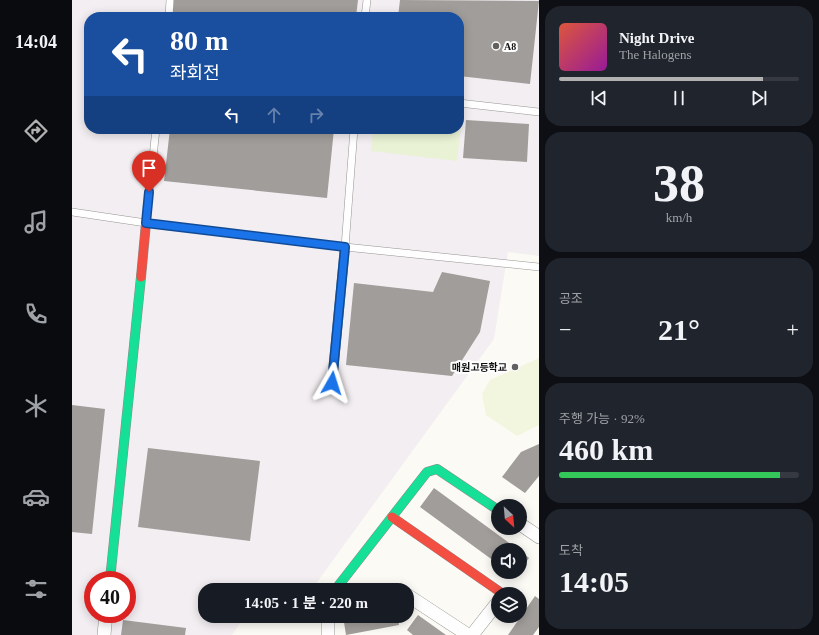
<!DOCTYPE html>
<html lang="ko">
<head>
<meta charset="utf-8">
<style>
  :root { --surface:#171b24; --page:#20242c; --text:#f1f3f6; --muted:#9ea1a6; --line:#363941; --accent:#b1b1b2 }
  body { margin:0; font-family:"Times New Roman","Noto Sans KR",serif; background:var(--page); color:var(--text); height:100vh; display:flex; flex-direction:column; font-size:15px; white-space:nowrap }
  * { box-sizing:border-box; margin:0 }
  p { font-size:13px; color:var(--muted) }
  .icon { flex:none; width:22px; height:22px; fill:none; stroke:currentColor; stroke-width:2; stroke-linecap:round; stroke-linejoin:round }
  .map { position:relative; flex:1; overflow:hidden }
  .drawer { display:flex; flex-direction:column; gap:6px; padding:6px; background:#0d0f14; width:280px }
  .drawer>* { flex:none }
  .top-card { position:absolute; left:12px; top:12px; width:380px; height:122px; border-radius:16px; box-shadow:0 2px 10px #0003; background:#1a4fa0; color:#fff; overflow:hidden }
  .needle { width:26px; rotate:154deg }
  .tools { position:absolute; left:419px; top:499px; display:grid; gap:8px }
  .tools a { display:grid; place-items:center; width:36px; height:36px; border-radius:50%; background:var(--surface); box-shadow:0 2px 10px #0003; font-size:20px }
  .speed { position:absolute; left:12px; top:571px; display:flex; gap:8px; font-size:20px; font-weight:700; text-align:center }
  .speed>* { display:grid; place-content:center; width:52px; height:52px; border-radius:50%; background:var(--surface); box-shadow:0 2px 10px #0003; line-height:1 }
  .speed .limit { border:6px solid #d22; background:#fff; color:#111 }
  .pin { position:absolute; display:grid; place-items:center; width:34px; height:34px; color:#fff; margin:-41px -17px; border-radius:50% 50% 50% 0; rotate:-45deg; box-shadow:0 0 4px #0007 }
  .pin .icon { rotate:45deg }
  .me { position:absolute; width:44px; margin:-22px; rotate:6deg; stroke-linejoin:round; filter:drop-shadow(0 0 3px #0008) }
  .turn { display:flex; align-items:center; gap:14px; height:84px; padding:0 20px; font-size:18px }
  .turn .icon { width:52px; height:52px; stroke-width:2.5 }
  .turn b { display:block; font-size:28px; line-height:34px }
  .lanes { display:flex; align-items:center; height:38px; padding:0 20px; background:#0003; justify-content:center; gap:20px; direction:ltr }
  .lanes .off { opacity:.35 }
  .big { font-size:30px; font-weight:700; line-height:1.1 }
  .drawer .tile { flex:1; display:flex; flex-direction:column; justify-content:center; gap:6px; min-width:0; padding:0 14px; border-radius:16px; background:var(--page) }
  .drawer .dial { align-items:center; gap:0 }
  .dial b { font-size:52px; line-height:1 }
  .song { display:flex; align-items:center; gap:12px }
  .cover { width:48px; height:48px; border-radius:6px; background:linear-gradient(135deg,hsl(10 70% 55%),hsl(300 70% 35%)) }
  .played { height:4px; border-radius:2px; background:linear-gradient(90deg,var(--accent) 85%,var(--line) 85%) }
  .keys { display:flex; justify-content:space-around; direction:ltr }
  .heat { display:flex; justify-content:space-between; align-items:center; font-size:22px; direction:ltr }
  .charge { height:6px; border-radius:3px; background:linear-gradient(90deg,#34c759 92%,var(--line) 0) }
  .trip { position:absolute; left:126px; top:583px; width:216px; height:40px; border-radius:16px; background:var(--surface); box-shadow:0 2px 10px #0003; font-weight:700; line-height:40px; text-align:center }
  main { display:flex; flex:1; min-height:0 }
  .dock { display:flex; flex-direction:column; width:72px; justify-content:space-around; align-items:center; background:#090b0e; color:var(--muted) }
  .dock .icon { width:28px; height:28px }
  .dock .on { color:var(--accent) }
  .dock b { font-size:18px; color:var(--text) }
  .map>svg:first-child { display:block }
</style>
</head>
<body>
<main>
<nav class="dock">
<b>14:04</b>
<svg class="icon on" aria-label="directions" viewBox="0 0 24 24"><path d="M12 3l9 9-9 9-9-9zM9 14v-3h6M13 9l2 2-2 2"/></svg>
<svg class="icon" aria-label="music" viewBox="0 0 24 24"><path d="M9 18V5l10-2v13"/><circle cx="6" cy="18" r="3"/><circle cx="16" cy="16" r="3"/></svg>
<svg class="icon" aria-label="phone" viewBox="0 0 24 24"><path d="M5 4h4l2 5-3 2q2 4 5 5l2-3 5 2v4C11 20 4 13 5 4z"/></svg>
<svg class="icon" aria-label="climate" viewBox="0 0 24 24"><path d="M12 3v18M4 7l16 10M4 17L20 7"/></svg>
<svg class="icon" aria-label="car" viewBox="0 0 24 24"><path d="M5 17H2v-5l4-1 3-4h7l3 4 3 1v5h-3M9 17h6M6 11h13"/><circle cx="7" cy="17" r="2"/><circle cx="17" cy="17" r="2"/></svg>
<svg class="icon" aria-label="filters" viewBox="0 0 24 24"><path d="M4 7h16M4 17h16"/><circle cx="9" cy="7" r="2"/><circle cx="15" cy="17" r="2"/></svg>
</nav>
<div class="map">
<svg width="467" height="635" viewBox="0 0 467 635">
  <rect width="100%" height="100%" fill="#fcfaf5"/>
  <path fill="#f3eef1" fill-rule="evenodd" d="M0,0H467V256L436,252L422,339L240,589L236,590H133V616H173L160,635H0ZM17,17H387V129H17ZM21,580H55V614H21Z"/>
  <path fill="#e9f2d5" d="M387,117L390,118L385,161L299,151L301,129H387Z"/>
  <path fill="#f2f6de" d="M467,358V425L445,436L414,415L410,394L418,380Z"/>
  <path fill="#a09d9a" d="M102,0H286L284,17H100Z
    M328,0L467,1L458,84L387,76V17H326Z
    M394,120L457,124L455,162L391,158Z
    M98,129H262L255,198L92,181Z
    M370,272L418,281L408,332L380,376L274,365L282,283L361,292Z
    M0,405L33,409L20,534L0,532Z
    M467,444V476L453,493L430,477L449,452Z
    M76,448L188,461L178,541L66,527Z
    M362,488L447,550H426V564L348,507Z
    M448,551L457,558L448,570Z
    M463,596L467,599V627L461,635H436Z
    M346,615L374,635H341L335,630Z
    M271,616H326L327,625L274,635Z
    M51,620L114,628L113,635H49Z"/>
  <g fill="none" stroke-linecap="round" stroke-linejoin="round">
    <defs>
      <path id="lane" d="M97,17L98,0
        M293,17L295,0
        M387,103L467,112
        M0,212L74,223L273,247L467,267
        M74,222L84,129
        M273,247L282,129"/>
      <path id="street" d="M448,524L467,537
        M335,595L396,635
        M32,635L34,614
        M256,635V616
        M400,635L426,602"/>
      <path id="fast" d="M260,383L273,247
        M38,580L69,277
        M263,590L355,472L365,469L426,510"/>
      <path id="jam" d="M69,277L74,223
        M320,517L431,594"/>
    </defs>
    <use href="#lane" stroke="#969593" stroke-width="8"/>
    <use href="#street" stroke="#969593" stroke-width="14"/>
    <use href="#fast" stroke="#8c8b89" stroke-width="10"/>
    <use href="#jam" stroke="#8c8b89" stroke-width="10"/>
    <use href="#lane" stroke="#fffefe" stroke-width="7"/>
    <use href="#street" stroke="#fffefe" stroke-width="13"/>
    <use href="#fast" stroke="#16e098" stroke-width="9"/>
    <use href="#jam" stroke="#f24e42" stroke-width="9"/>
  </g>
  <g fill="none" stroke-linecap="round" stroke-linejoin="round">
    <defs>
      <path id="route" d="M77,192L74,223L273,247L260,383"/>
    </defs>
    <use href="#route" stroke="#114b97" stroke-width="10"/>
    <use href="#route" stroke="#1a73e8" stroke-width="7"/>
  </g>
  <g fill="#626160" stroke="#fff" stroke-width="1.5">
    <circle cx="424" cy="46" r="4"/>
    <circle cx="443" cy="367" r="4"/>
  </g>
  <g text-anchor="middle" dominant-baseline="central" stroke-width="4" stroke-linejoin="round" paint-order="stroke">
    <g font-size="10" font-weight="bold" fill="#0f0f0f" stroke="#fff" text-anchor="start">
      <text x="432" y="46">A8</text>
      <text x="435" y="367" text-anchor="end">매원고등학교</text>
    </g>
  </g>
</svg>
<div class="tools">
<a><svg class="needle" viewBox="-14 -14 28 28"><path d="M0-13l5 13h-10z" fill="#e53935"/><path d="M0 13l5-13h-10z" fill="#9ea1a6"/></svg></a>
<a><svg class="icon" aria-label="sound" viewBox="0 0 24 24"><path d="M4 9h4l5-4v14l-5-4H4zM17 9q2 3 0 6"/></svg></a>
<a><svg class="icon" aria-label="layers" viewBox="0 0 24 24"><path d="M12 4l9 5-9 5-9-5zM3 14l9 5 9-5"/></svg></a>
</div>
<div class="speed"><div class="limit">40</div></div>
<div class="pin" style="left:77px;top:192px;background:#d93025"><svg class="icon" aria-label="arrive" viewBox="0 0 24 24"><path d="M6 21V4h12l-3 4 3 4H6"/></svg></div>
<svg class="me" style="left:260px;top:383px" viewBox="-20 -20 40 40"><path d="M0-17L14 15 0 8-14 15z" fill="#1a73e8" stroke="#fff" stroke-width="4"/></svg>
<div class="trip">14:05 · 1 분 · 220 m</div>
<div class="top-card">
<div class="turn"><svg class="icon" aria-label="left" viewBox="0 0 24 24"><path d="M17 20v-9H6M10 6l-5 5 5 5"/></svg><div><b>80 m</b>좌회전</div></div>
<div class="lanes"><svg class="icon" aria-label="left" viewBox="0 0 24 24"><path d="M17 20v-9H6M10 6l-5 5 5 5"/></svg><svg class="icon off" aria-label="ahead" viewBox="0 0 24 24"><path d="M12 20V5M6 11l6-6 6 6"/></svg><svg class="icon off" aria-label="right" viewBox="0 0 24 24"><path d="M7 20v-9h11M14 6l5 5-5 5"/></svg></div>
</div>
</div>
<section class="drawer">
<div class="tile">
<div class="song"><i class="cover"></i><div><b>Night Drive</b><p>The Halogens</p></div></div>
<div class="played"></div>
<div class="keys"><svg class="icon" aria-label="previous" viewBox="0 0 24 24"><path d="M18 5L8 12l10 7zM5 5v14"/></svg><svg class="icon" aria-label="pause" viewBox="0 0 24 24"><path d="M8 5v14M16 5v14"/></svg><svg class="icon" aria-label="next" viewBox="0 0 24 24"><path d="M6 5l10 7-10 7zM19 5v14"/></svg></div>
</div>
<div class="tile dial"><b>38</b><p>km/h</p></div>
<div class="tile"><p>공조</p>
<div class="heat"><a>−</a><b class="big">21°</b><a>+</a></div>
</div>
<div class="tile"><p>주행 가능 · 92%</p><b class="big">460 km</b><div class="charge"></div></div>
<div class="tile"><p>도착</p><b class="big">14:05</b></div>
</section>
</main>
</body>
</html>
